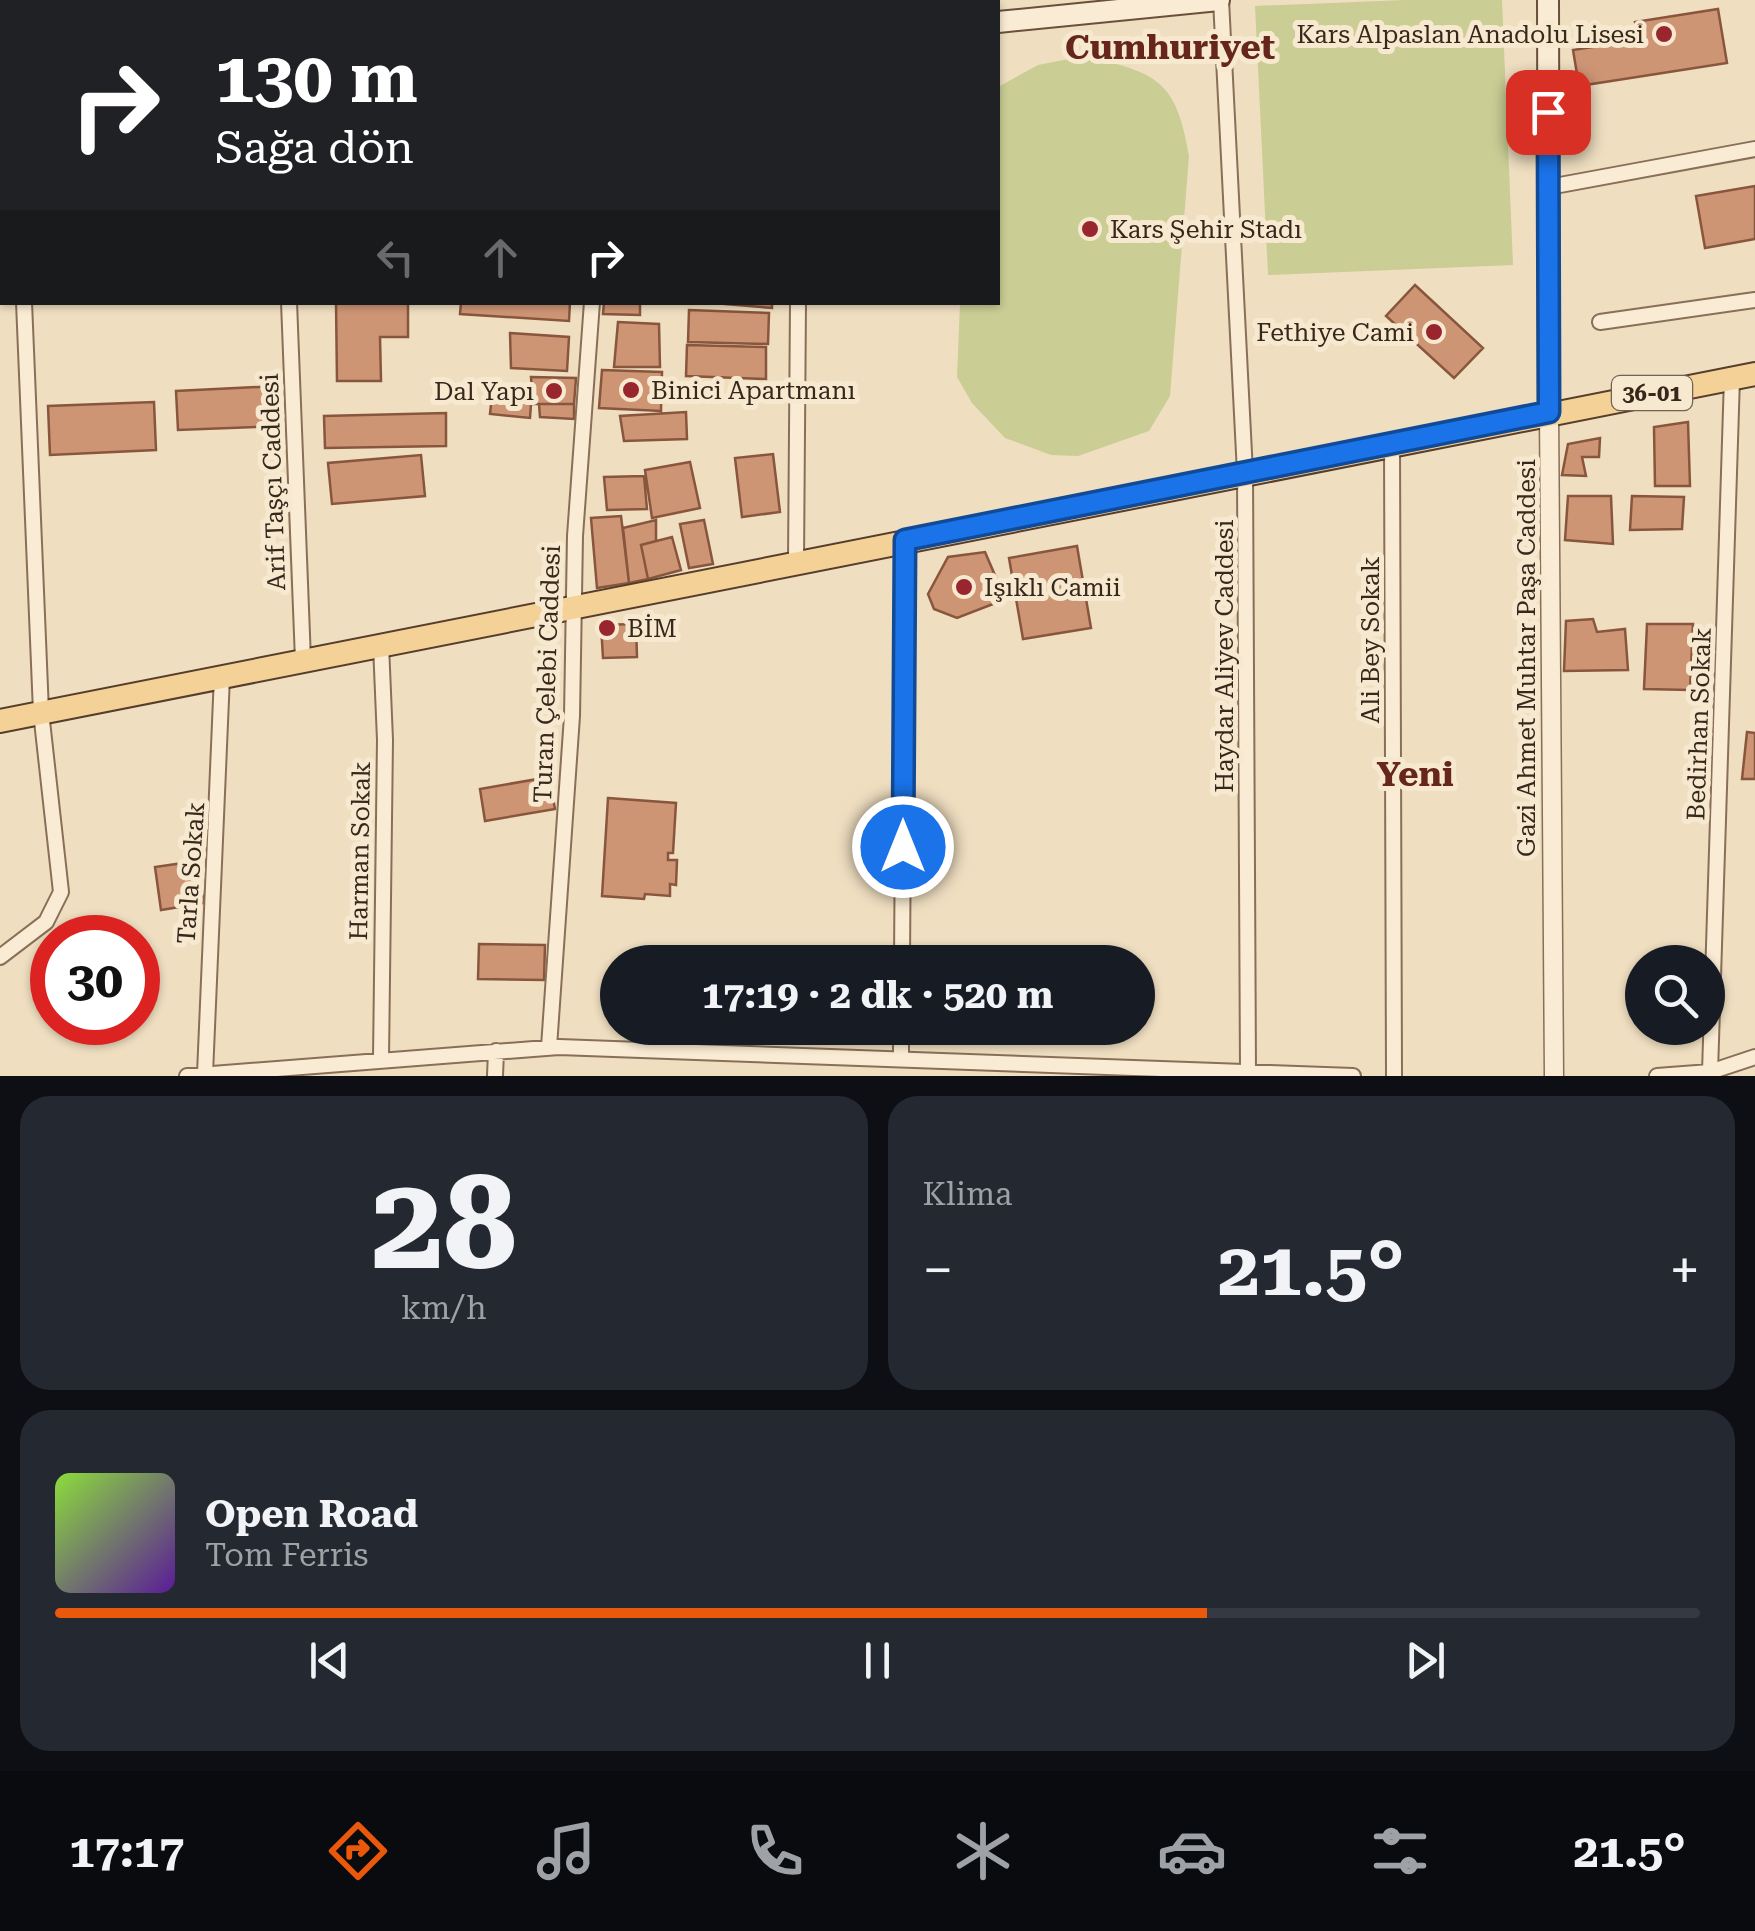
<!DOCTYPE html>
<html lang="tr">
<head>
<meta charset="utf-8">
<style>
  :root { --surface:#171b24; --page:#242831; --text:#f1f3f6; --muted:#9ea1a6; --line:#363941; --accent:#ea580c }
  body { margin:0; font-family:"Roboto Serif",serif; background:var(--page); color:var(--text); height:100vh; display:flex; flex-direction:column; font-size:38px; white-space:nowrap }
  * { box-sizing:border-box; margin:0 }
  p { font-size:32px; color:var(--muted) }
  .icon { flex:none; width:55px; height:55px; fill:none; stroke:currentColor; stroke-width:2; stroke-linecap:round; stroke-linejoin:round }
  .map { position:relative; height:1076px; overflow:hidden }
  .panel { display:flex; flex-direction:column; gap:20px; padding:20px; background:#0d0f14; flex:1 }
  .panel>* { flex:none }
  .banner { position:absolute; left:0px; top:0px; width:1000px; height:305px; box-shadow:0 2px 8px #0004; background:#202124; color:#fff; overflow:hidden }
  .fabs { position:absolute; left:1625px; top:945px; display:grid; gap:20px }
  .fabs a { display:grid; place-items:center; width:100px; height:100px; border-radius:50%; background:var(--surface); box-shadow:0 2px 8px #0004; font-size:50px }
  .speed { position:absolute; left:30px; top:915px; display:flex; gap:20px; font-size:50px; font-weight:700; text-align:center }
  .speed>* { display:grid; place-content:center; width:130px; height:130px; border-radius:50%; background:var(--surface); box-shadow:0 2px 8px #0004; line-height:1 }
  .speed .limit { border:15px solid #d22; background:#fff; color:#111 }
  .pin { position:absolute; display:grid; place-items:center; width:85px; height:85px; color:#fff; margin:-42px; border-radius:20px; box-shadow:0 5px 15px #0006 }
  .me { position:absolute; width:110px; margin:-55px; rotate:0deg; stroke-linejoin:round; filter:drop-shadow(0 0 8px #0008) }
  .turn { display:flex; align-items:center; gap:35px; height:210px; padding:0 50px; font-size:45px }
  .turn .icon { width:130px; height:130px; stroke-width:2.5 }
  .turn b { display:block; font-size:70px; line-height:85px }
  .lanes { display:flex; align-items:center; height:95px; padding:0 50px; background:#0003; justify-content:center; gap:50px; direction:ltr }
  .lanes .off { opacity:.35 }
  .big { font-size:75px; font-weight:700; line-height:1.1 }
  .panel .card { flex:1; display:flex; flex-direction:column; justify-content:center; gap:15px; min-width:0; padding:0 35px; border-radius:30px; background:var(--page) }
  .panel .dial { align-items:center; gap:0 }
  .dial b { font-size:130px; line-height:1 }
  .song { display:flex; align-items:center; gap:30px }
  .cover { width:120px; height:120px; border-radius:15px; background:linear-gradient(135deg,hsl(90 70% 55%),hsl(270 70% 35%)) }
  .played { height:10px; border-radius:5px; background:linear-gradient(90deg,var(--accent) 70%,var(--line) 70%) }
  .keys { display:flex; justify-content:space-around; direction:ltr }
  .heat { display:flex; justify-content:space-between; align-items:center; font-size:55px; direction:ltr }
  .panel .tiles { flex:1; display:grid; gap:20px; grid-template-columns:1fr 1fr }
  .card:last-child { grid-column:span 2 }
  .trip { position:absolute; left:600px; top:945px; width:555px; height:100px; border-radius:50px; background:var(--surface); box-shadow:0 2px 8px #0004; font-weight:700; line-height:100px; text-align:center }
  .tabs { display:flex; height:160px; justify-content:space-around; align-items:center; background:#090b0e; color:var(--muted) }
  .tabs .icon { width:70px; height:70px }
  .tabs .on { color:var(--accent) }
  .tabs b { font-size:45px; color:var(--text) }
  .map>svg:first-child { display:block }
</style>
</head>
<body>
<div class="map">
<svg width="1755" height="1076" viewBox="0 0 1755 1076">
  <rect width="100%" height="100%" fill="#efdec0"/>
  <path fill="#cacd94" d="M1405,0H1502L1513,265L1268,275L1255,6Z
    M1084,56C1156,73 1176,78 1189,156L1170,396L1149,431L1078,456L1051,455L1005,438L972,403L957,377L960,303L998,302V87L1038,65Z"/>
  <path fill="#ce9575" stroke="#88563d" stroke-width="2.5" d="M1718,9L1727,63L1579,86L1573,50L1638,40L1635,22Z
    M1755,186V239L1705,248L1696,196Z
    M1415,285L1483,348L1454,378L1386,316Z
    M336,302H408V337H380L381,381H337Z
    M461,302H570L569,321L460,314Z
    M604,302H640V315L603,314Z
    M701,302H772V308Z
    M689,310L769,313L768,344L688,342Z
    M618,322L659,324L660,367H614Z
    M510,333L569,337L567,371L511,368Z
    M687,345L766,347V379L686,376Z
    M602,370L662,372L661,411L599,408Z
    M531,377L576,378L574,404H533Z
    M277,386L279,426L178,430L176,391Z
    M493,386L532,390L530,418L490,414Z
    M154,402L156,450L50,455L48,406Z
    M539,404H574V419L540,417Z
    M686,412L687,439L624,441L620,416Z
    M446,413V446L325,448L324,416Z
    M1688,422L1690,486H1655L1654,427Z
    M1600,438L1599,457H1582L1586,476L1562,475L1568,444Z
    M773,454L780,512L742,517L735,458Z
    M421,455L425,496L332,504L328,463Z
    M690,462L700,508L652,518L645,470Z
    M644,476L647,509L607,510L604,477Z
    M1568,496H1611L1613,544L1565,540Z
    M1632,496L1684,497L1682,529L1630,530Z
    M621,516L629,583L597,588L591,518Z
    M656,520V541L641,545L648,579L629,583L623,528Z
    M704,520L713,564L689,568L680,524Z
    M672,537L681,570L648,579L641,545Z
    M1077,546L1091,628L1023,639L1009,558Z
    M985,552L997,580L993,604L957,618L934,609L928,594L948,557Z
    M1593,619L1597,632L1625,629L1628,670L1564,671L1566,621Z
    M636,624L637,657L603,658L601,625Z
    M1647,624H1693L1690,690L1644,689Z
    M1747,732L1755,733V779H1742Z
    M549,777L555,809L485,821L480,789Z
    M608,798L676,803L673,853H668V860H677L676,885L670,884V896L645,894L644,899L602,896Z
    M197,861L204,903L161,910L155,867Z
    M479,944L545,945L544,980L478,979Z"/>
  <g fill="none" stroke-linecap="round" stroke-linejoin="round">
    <defs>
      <path id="service" d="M413,2V0
        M595,2L647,0"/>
      <path id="minor" d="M123,0V2
        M276,0L277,2
        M490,0V2
        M798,0V2
        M1221,0L1245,473L1248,1072
        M1549,187L1755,149
        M289,302L303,660
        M1600,322L1755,300
        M1392,443L1394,1076
        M796,562L798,302
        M381,645L385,740L381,1058
        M0,957L46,922L61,892L41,712L24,302
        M902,962L905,540
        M549,1047L572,716L575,536L592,302
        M901,1059V1028
        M1710,1072L1732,378
        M205,1074L222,676
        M187,1076L559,1047L1353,1076
        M495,1076L496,1051
        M1657,1076L1710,1072L1755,1057"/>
      <path id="tertiary" d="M1549,412L1554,1076"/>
      <path id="secondary" d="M1548,0L1549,412
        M998,22L1219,0
        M0,159H2"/>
      <path id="primary" d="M0,721L1755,374"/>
    </defs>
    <use href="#service" stroke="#896f58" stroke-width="10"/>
    <use href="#minor" stroke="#896f58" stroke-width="18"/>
    <use href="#tertiary" stroke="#896f58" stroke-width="21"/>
    <use href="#secondary" stroke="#6a503b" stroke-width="24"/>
    <use href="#primary" stroke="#563d2c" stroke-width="26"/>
    <use href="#service" stroke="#faecd4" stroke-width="6"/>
    <use href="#minor" stroke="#faecd4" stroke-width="14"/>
    <use href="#tertiary" stroke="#faecd4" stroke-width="18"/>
    <use href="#secondary" stroke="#faecd4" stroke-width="20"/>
    <use href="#primary" stroke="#f4d196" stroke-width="22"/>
  </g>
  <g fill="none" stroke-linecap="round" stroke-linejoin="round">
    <defs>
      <path id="route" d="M903,847L905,540L1549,412L1548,112"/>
    </defs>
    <use href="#route" stroke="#114b97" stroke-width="25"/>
    <use href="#route" stroke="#1a73e8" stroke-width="18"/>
  </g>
  <g fill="#99262e" stroke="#f6e9d0" stroke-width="4">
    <circle cx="1664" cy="34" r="10"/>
    <circle cx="1090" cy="229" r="10"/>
    <circle cx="1434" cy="332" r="10"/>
    <circle cx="631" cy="390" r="10"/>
    <circle cx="554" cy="391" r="10"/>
    <circle cx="964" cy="587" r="10"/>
    <circle cx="607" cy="628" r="10"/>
  </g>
  <g text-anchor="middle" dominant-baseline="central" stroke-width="10" stroke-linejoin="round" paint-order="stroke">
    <rect fill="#f6e9d0" stroke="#716252" stroke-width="2.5" x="1612" y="376" width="80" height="34" rx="8"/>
    <g font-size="22" font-weight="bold" fill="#38281c">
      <text x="1652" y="393">36-01</text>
    </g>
    <g font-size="25" fill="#38281c" stroke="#f6e9d0" text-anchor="start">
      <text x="1644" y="34" text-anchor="end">Kars Alpaslan Anadolu Lisesi</text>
      <text x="1110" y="229">Kars Şehir Stadı</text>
      <text x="1414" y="332" text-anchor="end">Fethiye Cami</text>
      <text x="651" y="390">Binici Apartmanı</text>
      <text x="534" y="391" text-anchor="end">Dal Yapı</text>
      <text x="984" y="587">Işıklı Camii</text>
      <text x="627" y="628">BİM</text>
    </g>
    <g font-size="25" fill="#38281c" stroke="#f6e9d0">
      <text transform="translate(273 482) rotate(-92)">Arif Taşçı Caddesi</text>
      <text transform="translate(1370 640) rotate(-90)">Ali Bey Sokak</text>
      <text transform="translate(1224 656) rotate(-90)">Haydar Aliyev Caddesi</text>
      <text transform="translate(1526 658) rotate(-90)">Gazi Ahmet Muhtar Paşa Caddesi</text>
      <text transform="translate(547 674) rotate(-88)">Turan Çelebi Caddesi</text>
      <text transform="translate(1699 724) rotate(-88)">Bedirhan Sokak</text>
      <text transform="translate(360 851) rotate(-89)">Harman Sokak</text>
      <text transform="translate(191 873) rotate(-86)">Tarla Sokak</text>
    </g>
    <g font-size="35" font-weight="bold" fill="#66261b" stroke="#f6e9d0">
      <text x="1170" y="47">Cumhuriyet</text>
      <text x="1415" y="774">Yeni</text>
    </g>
  </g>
</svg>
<div class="fabs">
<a><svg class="icon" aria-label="search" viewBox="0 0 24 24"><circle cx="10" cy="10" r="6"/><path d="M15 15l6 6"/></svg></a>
</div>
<div class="speed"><div class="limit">30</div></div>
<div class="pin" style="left:1548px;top:112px;background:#d93025"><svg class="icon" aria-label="arrive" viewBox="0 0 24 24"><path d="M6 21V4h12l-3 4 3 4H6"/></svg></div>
<svg class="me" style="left:903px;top:847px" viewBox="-20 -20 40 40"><circle r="17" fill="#1a73e8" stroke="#fff" stroke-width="3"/><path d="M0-11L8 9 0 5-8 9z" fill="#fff"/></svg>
<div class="trip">17:19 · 2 dk · 520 m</div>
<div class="banner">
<div class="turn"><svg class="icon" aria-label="right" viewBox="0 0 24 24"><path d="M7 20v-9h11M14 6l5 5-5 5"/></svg><div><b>130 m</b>Sağa dön</div></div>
<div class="lanes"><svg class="icon off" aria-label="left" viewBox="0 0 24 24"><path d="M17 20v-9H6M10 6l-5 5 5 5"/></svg><svg class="icon off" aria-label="ahead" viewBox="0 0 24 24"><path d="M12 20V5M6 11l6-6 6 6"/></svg><svg class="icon" aria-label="right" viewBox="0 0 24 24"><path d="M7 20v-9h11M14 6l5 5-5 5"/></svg></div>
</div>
</div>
<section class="panel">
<div class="tiles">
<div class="card dial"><b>28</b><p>km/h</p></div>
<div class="card"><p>Klima</p>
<div class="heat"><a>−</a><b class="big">21.5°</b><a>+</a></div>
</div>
<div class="card">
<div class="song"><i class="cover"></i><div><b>Open Road</b><p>Tom Ferris</p></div></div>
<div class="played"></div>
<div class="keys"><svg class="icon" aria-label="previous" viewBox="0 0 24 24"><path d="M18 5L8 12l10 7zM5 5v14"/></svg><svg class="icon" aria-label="pause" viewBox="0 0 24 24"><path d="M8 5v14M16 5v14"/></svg><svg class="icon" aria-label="next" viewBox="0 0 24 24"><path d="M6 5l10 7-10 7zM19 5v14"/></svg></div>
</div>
</div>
</section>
<nav class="tabs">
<b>17:17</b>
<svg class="icon on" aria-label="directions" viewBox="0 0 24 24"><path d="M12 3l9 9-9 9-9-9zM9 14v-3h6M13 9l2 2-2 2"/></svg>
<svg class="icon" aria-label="music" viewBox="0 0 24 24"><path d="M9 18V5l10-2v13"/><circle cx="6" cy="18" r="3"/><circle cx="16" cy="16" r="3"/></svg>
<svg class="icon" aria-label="phone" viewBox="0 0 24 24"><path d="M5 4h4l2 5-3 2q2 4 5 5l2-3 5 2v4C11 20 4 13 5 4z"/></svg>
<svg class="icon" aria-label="climate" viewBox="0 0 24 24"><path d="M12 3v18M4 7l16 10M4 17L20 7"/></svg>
<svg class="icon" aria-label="car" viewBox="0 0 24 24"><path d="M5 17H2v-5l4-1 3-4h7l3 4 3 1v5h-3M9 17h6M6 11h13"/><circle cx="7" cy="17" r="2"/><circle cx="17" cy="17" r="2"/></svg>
<svg class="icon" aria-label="filters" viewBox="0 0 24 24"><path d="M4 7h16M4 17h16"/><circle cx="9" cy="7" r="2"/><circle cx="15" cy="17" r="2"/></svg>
<b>21.5°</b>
</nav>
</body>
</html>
